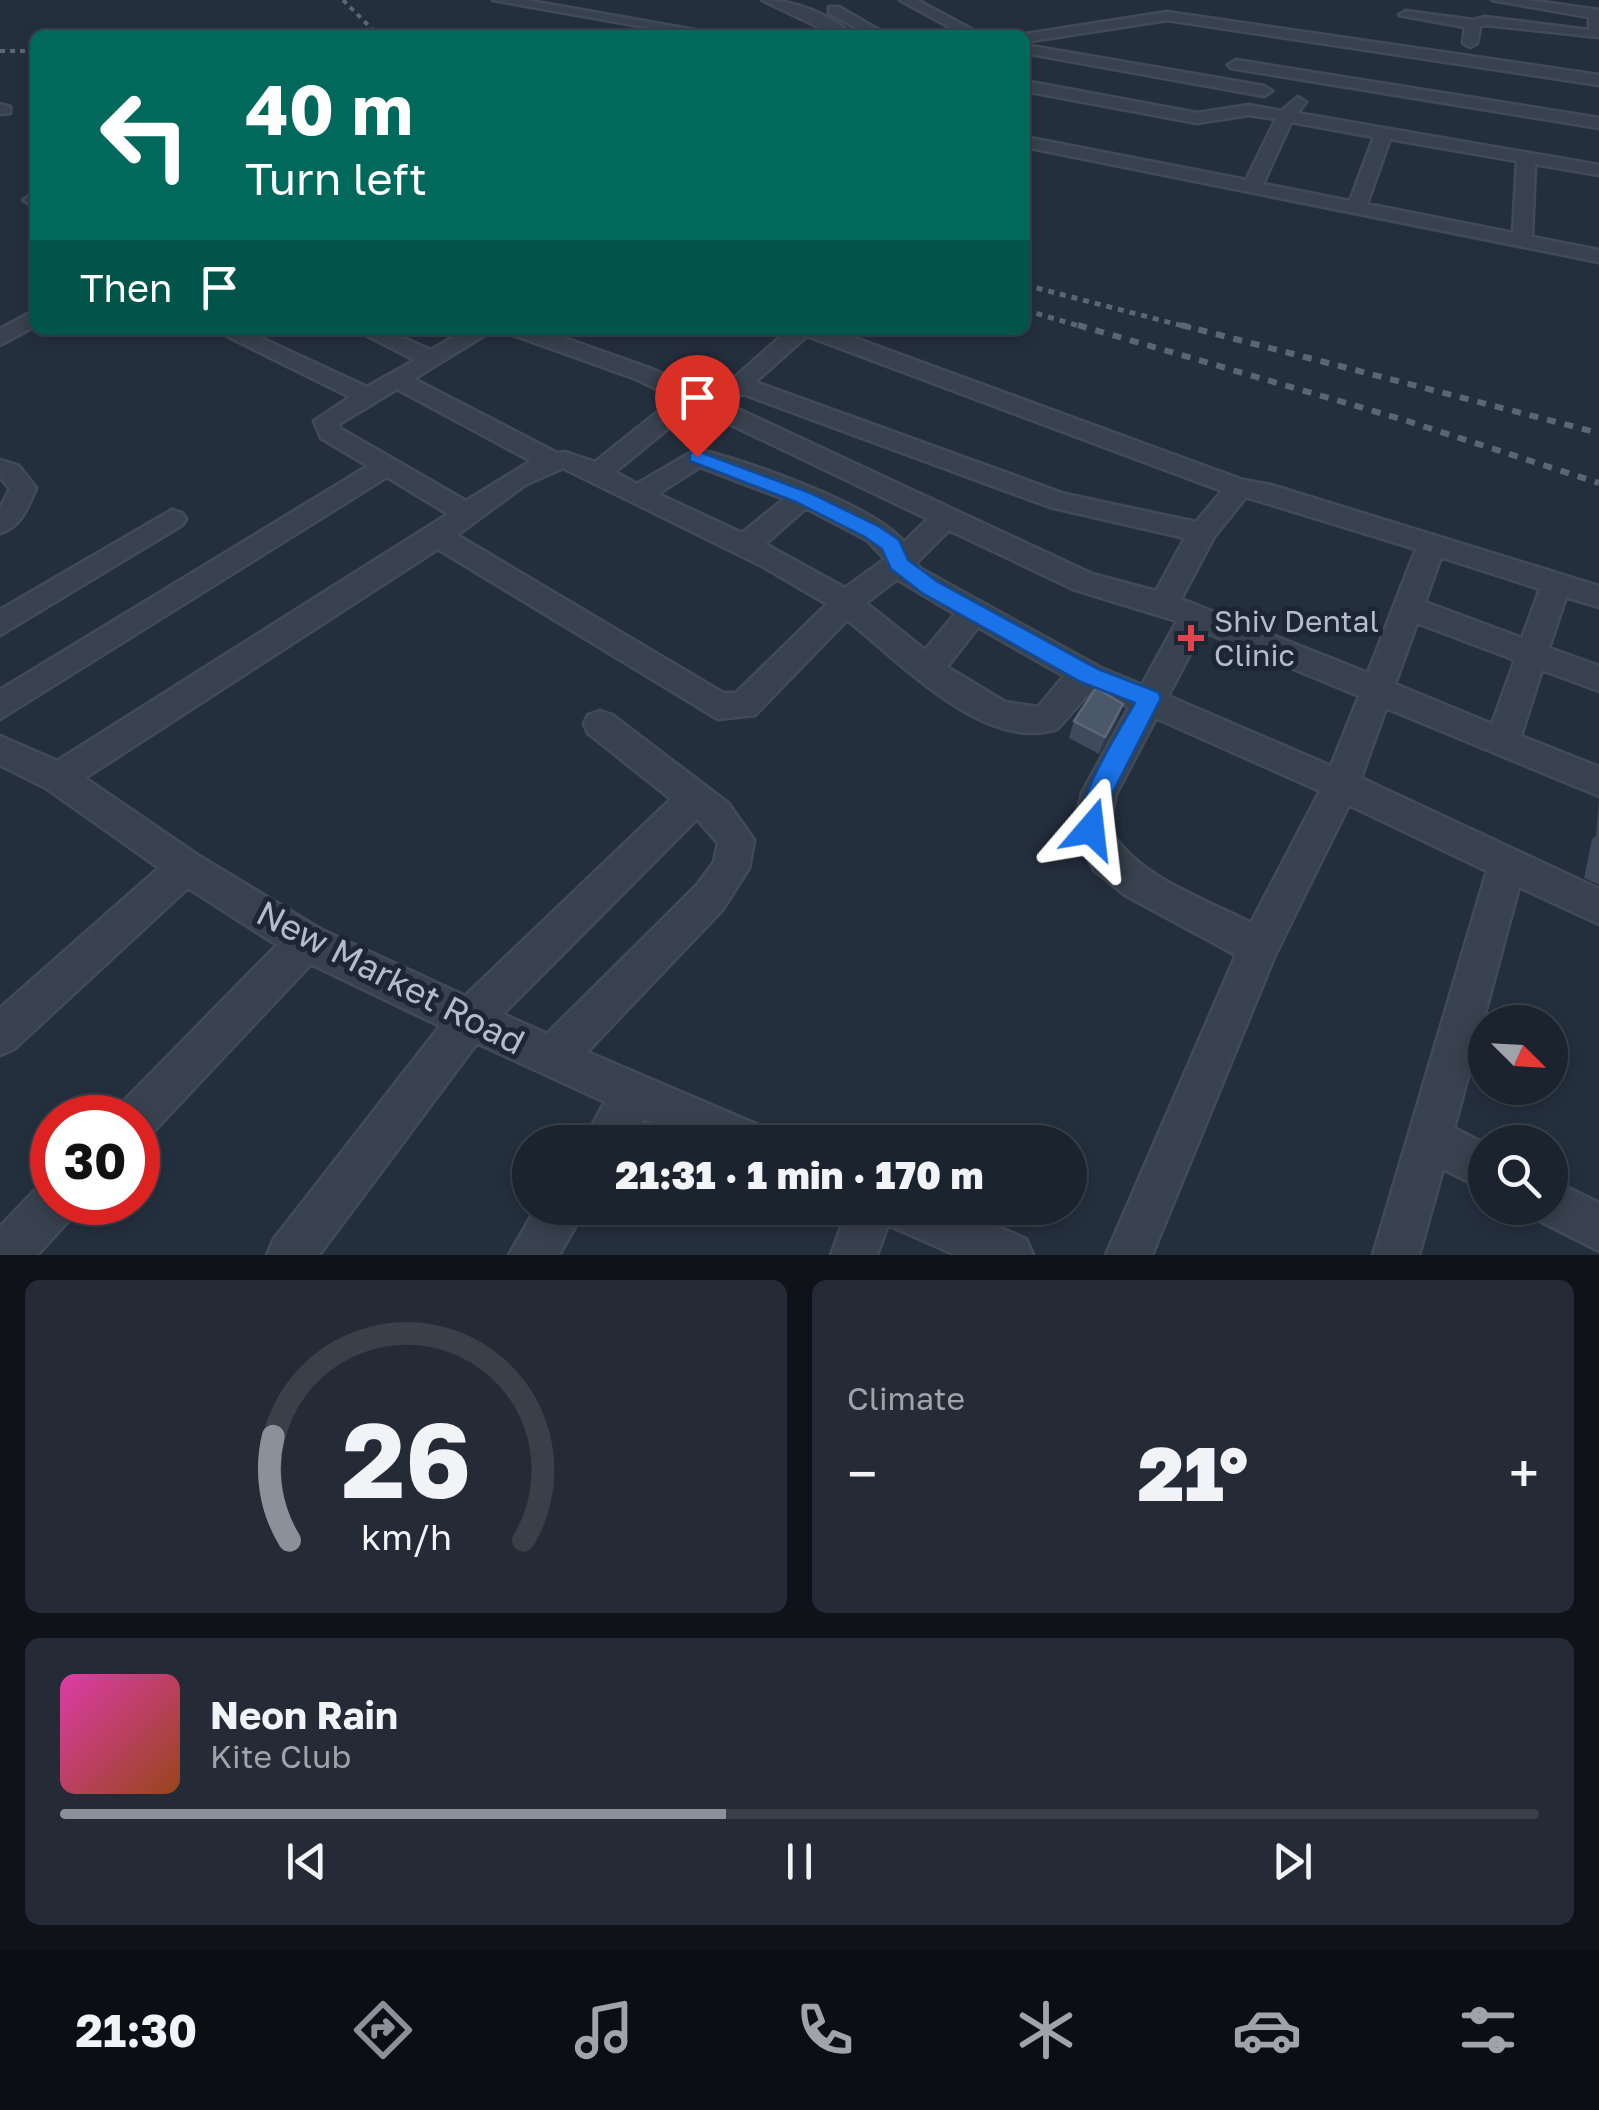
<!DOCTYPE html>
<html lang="en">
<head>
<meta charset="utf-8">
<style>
  :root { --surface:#1b232e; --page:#242b36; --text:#f1f3f6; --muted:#a0a4aa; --line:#39404a; --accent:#8c9099 }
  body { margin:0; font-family:"Golos Text",sans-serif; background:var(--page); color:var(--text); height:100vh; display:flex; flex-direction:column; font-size:38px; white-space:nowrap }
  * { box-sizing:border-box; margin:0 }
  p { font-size:32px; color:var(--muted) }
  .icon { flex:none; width:55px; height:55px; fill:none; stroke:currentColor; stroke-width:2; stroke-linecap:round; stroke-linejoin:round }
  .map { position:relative; height:1255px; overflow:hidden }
  .sheet { display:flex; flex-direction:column; gap:25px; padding:25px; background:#0f1319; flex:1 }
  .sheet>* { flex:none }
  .guide { position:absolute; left:30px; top:30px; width:1000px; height:305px; border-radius:15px; box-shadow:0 5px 15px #0003,0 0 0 2px var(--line); background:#00695c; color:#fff; overflow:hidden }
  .needle { width:65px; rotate:114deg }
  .tools { position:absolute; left:1468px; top:1005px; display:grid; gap:20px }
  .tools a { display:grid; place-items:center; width:100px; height:100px; border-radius:50%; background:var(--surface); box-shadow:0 5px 15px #0003,0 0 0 2px var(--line); font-size:50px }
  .speed { position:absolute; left:30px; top:1095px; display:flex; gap:20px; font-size:50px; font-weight:700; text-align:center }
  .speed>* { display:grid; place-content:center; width:130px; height:130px; border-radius:50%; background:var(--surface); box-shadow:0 5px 15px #0003,0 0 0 2px var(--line); line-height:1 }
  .speed .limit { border:15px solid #d22; background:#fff; color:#111 }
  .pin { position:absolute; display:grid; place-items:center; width:85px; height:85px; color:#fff; margin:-102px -42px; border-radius:50% 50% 50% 0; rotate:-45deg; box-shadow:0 0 10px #0007 }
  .pin .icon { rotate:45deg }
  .me { position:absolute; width:110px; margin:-55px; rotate:17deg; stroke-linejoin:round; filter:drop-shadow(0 0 8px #0008) }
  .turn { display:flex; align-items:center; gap:35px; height:210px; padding:0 50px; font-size:45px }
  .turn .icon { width:130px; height:130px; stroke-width:2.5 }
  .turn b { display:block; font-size:70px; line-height:85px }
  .then { display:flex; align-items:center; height:95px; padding:0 50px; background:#0003; gap:20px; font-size:38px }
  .big { font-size:75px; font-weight:800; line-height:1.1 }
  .sheet .card { flex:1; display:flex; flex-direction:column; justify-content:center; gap:15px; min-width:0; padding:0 35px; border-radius:15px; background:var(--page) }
  .sheet .dial { align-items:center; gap:0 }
  .dial svg { height:260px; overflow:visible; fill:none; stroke:var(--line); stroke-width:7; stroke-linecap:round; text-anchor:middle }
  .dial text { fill:var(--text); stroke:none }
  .song { display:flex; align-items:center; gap:30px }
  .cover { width:120px; height:120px; border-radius:15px; background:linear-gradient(135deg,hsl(320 70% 55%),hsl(20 70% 35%)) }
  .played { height:10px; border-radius:5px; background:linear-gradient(90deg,var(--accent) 45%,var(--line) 45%) }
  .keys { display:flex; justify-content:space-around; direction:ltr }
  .heat { display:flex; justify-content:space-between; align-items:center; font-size:55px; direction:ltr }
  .sheet .tiles { flex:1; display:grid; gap:25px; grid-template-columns:1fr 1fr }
  .card:last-child { grid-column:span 2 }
  .trip { position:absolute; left:512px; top:1125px; width:575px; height:100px; border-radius:50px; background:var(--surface); box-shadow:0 5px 15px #0003,0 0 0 2px var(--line); font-weight:800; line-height:100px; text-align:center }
  .tabs { display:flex; height:160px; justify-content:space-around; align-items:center; background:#0b0e12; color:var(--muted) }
  .tabs .icon { width:70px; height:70px }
  .tabs .current { color:var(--accent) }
  .tabs b { font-size:45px; color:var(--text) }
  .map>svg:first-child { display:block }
</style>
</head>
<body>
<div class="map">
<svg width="1599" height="1255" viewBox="0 0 1599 1255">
  <rect width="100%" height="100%" fill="#242f3e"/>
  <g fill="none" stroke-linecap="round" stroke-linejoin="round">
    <defs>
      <path id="minor" d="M493,0H525L723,35H690Z
        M762,0C794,0 829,14 853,35H835Z
        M900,0H917L982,35H964Z
        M1492,0H1528L1599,10V37L1485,25L1480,27L1477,43L1470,47L1463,43L1465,27L1399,15L1406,11L1473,20L1485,17L1589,30V17Z
        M829,7H839L887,35H869L829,13Z
        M1167,12L1599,75V85L1167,20L1025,42V35H1020Z
        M1025,45L1264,86L1272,91L1264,96L1025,53Z
        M1236,60L1599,118V128L1231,68L1228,65Z
        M1025,81L1197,113L1249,105L1282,111L1298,97L1306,102L1297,113L1599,165V175L1535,164L1532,237L1599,250V262L1025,147V137L1246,180L1276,119L1249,115L1197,123L1025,91ZM1291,122L1374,137L1350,201L1263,184ZM1390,139L1517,161L1513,233L1367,204Z
        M0,104L10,107V113L0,114Z
        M32,194L35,195V207L23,200Z
        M35,310V326L0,345V329Z
        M215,330H244L367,387L415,360L356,330H385L431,350L466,330H493L414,379L557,453L565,452L595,462L675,398L636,379L513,335L510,330H542L652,369L1092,574L1156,591L1185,538L1050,507L743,394L728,401L716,394L788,330H833L1243,480L1271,485L1599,586V607L1566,597L1549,648L1599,666V691L1542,670L1521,736L1599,767V796L1386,708L1361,778L1599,889V924L1519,887L1454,1128L1485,1144V1190L1443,1169L1419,1255H1373L1487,871L1349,805L1275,955L1152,1255H1106L1236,955L1125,895L1094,870L1073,829L1082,793L1129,707L1092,690L1057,729C984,753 899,660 847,620L755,715L718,719L438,549L85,778L199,856L320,929L465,996L671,799L588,733L584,724L588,715L600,711L612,715L728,803L754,840L749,868L723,909L587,1052L763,1127L770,1142H698L644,1119L630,1142H583L605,1102L477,1043L319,1255H267L274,1239L440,1026L311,964L152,1133L138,1139V1118H116L122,1103L277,945L188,888L14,1049L0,1055V1008L159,868L46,788L0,765V736L57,761L448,514L387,477L0,719V690L368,466L321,438L314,421L350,397ZM807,336L1222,491L1196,522L1065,494L755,382ZM397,389L531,461L466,501L341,429L339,424ZM694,407L928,519L904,542C870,503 748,462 697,449L637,484L615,472ZM700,467L784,499L742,533L658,494ZM563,468L762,566L827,604L736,693H723L457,535L525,485ZM1246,497L1416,549L1368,673L1181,599L1214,537ZM806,508L867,540L885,559L845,588L765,544ZM949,530L1073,589L1177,621L1142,685L1101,668L921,569L916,563ZM1441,557L1540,589L1522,638L1425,602ZM897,579L955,614L925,650L866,603ZM1417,623L1515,660L1492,724L1395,684ZM978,627L1064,676L1038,707L1005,702L947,667ZM1202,631L1359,696L1331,766L1168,696ZM1156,718L1320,791L1251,923C1203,898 1136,877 1109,828L1116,794ZM697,819L718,843L714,862L697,885L547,1034L503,1014Z
        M0,460L19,466L36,488C28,507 21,527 0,533V508L10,489L0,477Z
        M172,510L182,513L186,519L182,525L0,635V610Z
        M1550,1179L1599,1203V1251L1534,1218L1530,1208H1550Z
        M52,1180V1202H77L71,1218L37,1255H0V1227L39,1186Z
        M536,1208H586L559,1255H509Z
        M848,1208H954L1026,1239L1033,1255H956L888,1225L877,1255H831Z"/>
    </defs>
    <use href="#minor" stroke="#414a57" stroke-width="5"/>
    <use href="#minor" fill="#38414e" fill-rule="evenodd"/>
    <path stroke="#5a6575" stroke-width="4" stroke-dasharray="5 5" stroke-linecap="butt" d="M343,0L378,35
      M0,51H35"/>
    <path stroke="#5a6575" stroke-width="5" stroke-dasharray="6 6" stroke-linecap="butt" d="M1025,285L1191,328
      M1025,310L1086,328"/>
    <path stroke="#5a6575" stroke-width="6" stroke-dasharray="9 9" stroke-linecap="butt" d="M1078,325L1401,419L1599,483
      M1181,325L1599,433"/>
  </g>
  <path fill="#3f4b5c" d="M1123,704L1117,721L1099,754L1069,738L1074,721Z
    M1599,799V885L1584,878L1592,839L1596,836Z"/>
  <path fill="#2f3b4b" d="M1123,704L1117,721L1099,754L1105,737Z"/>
  <path fill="#4b5868" stroke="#5c6777" stroke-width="2.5" d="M1096,688L1123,704L1105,737L1074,721Z"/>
  <path fill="#1a73e8" stroke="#114b97" stroke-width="2.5" d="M697,451L810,493L880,527L899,540L908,560L938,582L1098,669L1158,692L1161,698L1112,794L1100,837L1091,840L1082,837C1068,808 1120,730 1135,703L1081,682L922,593L891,569L882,549L865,537L796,502L690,461V453Z"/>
  <path fill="#e0444e" stroke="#1d2633" stroke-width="4" d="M1186 623h10v10h10v10h-10v10h-10v-10h-10v-10h10z"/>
  <g text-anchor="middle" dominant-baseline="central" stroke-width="10" stroke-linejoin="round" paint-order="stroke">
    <g font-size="30" fill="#b4bcc9" stroke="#1d2633" text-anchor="start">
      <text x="1214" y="621">Shiv Dental<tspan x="1214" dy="34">Clinic</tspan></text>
    </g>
    <g font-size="35" fill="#b4bcc9" stroke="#1d2633">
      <text transform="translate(391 977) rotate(27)">New Market Road</text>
    </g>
  </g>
</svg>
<div class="tools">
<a><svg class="needle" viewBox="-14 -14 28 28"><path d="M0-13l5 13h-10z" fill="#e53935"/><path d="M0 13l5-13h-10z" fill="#a0a4aa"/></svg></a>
<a><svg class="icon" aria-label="search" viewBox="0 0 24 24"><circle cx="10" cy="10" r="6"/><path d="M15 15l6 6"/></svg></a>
</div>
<div class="speed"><div class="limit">30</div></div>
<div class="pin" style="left:697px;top:457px;background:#d93025"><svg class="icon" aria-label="arrive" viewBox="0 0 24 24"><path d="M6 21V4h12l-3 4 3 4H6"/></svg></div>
<svg class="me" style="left:1091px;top:829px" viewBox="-20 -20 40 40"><path d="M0-17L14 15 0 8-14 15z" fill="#1a73e8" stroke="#fff" stroke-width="4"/></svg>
<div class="trip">21:31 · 1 min · 170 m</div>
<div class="guide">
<div class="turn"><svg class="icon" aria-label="left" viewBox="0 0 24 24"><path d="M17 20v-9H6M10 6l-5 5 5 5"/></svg><div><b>40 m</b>Turn left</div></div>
<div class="then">Then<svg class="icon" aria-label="arrive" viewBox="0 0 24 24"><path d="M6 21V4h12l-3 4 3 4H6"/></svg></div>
</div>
</div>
<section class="sheet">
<div class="tiles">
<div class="card dial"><svg viewBox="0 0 100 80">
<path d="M14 69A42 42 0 1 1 86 69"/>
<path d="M14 69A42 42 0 0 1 9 37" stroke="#8c9099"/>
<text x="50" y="56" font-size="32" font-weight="700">26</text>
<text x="50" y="72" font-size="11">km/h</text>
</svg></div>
<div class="card"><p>Climate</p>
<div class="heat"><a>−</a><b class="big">21°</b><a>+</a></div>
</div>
<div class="card">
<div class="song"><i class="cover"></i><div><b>Neon Rain</b><p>Kite Club</p></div></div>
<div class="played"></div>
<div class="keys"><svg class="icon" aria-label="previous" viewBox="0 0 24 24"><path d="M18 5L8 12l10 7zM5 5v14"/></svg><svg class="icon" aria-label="pause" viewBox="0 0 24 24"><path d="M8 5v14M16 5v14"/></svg><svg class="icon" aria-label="next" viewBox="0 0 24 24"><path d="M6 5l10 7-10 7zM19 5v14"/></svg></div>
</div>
</div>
</section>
<nav class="tabs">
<b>21:30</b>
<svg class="icon current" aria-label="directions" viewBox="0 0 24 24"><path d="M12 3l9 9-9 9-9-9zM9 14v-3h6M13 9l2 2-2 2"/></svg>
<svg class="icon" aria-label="music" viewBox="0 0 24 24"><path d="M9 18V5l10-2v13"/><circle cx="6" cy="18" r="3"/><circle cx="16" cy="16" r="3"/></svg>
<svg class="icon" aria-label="phone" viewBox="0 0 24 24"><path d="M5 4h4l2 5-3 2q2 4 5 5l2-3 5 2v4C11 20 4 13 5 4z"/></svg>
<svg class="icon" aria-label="climate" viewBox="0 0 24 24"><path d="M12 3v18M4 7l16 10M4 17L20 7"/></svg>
<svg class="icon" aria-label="car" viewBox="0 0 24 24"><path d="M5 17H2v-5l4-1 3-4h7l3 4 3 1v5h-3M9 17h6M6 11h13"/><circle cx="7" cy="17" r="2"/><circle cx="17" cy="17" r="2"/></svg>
<svg class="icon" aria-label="filters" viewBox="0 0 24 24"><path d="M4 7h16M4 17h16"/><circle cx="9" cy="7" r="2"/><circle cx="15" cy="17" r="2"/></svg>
</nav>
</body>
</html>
